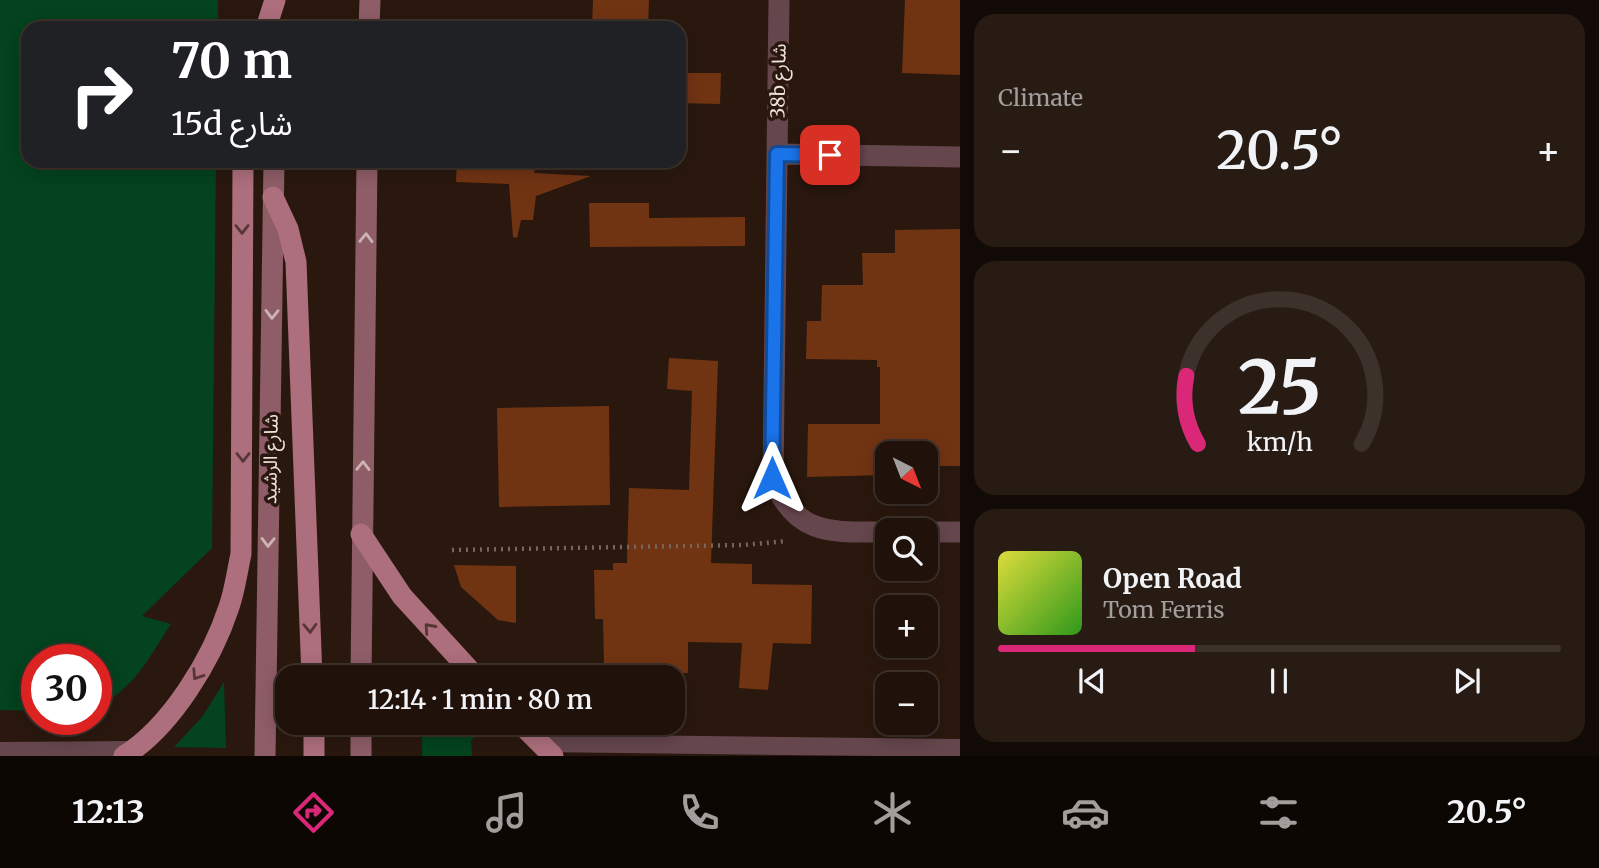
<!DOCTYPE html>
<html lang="en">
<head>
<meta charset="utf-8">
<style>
  :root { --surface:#20120a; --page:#281b13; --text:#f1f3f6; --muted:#a29e9c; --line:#3d322b; --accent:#db2777 }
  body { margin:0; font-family:Merriweather,"Noto Sans Arabic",serif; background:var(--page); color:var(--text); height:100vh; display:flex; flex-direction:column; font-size:26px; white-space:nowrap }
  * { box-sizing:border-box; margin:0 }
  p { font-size:23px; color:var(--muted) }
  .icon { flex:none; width:38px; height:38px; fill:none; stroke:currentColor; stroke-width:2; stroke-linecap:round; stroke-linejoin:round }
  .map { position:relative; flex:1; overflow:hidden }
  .side { display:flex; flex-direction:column; gap:14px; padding:14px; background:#120a06; width:639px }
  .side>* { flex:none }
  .top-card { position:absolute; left:21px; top:21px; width:665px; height:147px; border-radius:21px; box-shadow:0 4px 18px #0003,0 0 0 2px var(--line); background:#202124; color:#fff; overflow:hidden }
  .needle { width:46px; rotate:138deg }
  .fabs { position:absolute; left:875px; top:441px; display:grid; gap:14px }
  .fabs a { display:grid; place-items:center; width:63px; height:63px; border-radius:14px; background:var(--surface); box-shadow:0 4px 18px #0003,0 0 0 2px var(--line); font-size:35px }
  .speed { position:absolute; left:21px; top:644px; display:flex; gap:14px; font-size:35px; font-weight:700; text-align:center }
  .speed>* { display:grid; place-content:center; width:91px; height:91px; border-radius:50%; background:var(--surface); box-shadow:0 4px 18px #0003,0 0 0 2px var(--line); line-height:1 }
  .speed .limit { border:10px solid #d22; background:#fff; color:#111 }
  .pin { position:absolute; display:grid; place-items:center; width:60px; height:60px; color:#fff; margin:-30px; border-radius:14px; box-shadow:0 4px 10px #0006 }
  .me { position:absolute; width:77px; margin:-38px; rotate:0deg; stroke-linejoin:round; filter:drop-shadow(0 0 5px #0008) }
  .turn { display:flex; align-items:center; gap:24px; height:147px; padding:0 35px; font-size:32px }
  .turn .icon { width:91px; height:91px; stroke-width:2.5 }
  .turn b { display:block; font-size:49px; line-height:60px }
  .big { font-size:52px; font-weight:600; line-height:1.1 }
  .side .card { flex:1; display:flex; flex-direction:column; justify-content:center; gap:10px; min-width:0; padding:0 24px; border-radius:21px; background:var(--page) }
  .side .dial { align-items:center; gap:0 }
  .dial svg { height:182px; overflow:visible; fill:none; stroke:var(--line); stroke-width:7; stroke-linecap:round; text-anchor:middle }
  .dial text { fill:var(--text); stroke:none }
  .song { display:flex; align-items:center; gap:21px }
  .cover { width:84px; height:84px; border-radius:10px; background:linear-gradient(135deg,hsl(60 70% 55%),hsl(110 70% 35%)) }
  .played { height:7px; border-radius:4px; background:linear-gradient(90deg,var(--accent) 35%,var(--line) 35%) }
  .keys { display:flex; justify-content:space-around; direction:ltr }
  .heat { display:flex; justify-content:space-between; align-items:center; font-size:38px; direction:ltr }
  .trip { position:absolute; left:275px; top:665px; width:410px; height:70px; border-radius:21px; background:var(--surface); box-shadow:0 4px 18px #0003,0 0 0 2px var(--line); font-weight:600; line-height:70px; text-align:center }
  .tabs { display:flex; height:112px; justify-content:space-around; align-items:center; background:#0d0704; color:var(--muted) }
  .tabs .icon { width:49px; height:49px }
  .tabs .current { color:var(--accent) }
  .tabs b { font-size:32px; color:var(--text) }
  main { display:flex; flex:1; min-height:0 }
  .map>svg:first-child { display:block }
</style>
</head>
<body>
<main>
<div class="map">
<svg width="961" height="756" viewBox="0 0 961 756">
  <rect width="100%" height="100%" fill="#2a180e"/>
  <path fill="#03431e" d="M0,0H218V28H28V161H216L212,548L142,616L171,624C150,656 133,691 96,707V660H37V711L0,710Z
    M224,682L226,748L174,747L202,717Z
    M422,723H484L487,726L471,740L472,756H422Z"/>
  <path fill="#713413" d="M593,0H649L648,28H592Z
    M905,0H960V75L902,73Z
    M679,73H721L720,104L679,103Z
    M457,161H537L534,173L591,176L536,196L533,220H521L517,238L513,237L509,184L456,182Z
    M589,203H649V218L745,217V246L590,247Z
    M960,229V466H931V475H926V453H887V475L807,477L808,424H880V367H877V360L806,359L807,321H821L822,285H863L862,253H895V230Z
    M669,358L718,361L711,563L752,564V584L812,585L811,644L773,643L768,690L739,688L742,643L688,642V673L644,674V664H604L603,619H595L594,570H613V563H627L629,488L689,490L692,391L667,389Z
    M609,406L610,505L499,507L497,408Z
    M454,565L516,566V623L498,620L461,587Z"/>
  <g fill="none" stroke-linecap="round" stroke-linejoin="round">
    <path stroke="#76665d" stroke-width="4.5" stroke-dasharray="2 5" stroke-linecap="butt" d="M452,550L743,545L787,541"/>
    <path stroke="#65464d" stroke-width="18" d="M540,743L961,748
      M0,751L133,750"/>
    <path stroke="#65464d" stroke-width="21" d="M779,0L773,478C795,537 833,532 887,532
      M777,154L961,157
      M926,532H961"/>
    <path stroke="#8e5d68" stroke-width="21" d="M369,28L370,0
      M361,677L367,161
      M265,756L274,161
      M361,756V723"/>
    <path stroke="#ad6e7d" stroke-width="21" d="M266,28L275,0
      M273,197L288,229L296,262L312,677
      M361,534L402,596L476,677
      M314,723V756
      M520,723L553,756
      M124,756C171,727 212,659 229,607C235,590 237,572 241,554L243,161"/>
  </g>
  <defs><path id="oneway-chevron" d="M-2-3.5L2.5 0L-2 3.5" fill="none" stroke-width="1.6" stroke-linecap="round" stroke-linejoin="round" transform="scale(1.75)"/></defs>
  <g stroke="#583635">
    <use href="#oneway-chevron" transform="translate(242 229) rotate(90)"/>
    <use href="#oneway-chevron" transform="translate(243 457) rotate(90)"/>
    <use href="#oneway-chevron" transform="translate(310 628) rotate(88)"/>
    <use href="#oneway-chevron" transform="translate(429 628) rotate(-132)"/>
    <use href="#oneway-chevron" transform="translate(197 675) rotate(123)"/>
  </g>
  <g stroke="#cdb3b3">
    <use href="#oneway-chevron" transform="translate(366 238) rotate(-89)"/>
    <use href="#oneway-chevron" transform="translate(272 314) rotate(91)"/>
    <use href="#oneway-chevron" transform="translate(363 466) rotate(-89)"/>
    <use href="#oneway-chevron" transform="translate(268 542) rotate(91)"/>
  </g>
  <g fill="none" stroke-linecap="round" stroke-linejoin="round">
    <defs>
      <path id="route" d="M772,478L777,154L830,155"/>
    </defs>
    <use href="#route" stroke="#114b97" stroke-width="18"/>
    <use href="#route" stroke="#1a73e8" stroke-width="12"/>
  </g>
  <g text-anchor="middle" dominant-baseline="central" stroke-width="7" stroke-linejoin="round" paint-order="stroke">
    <g font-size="19" fill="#efe2db" stroke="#2a180e">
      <text transform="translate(778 81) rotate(-89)">38b شارع</text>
      <text transform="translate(270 459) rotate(-89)">شارع الرشيد</text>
    </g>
  </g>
</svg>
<div class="fabs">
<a><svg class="needle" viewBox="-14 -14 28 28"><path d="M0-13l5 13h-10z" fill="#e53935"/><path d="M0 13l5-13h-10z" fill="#a29e9c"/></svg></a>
<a><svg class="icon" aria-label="search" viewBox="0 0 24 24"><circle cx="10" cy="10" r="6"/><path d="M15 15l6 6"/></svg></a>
<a>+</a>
<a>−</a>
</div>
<div class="speed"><div class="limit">30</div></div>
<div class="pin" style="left:830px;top:155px;background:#d93025"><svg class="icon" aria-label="arrive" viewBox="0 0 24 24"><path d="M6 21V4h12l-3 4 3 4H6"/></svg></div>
<svg class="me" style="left:772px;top:478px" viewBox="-20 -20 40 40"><path d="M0-17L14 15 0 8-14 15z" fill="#1a73e8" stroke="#fff" stroke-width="4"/></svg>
<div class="trip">12:14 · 1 min · 80 m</div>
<div class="top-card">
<div class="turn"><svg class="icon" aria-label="right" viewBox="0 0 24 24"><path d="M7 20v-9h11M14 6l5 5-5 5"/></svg><div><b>70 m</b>15d شارع</div></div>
</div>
</div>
<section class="side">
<div class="card"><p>Climate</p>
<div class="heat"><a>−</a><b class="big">20.5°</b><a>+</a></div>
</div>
<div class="card dial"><svg viewBox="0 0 100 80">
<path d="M14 69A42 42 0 1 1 86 69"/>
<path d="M14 69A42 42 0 0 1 9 39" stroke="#db2777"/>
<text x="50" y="56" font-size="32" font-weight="700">25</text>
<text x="50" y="72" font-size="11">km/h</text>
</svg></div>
<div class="card">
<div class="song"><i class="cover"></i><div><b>Open Road</b><p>Tom Ferris</p></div></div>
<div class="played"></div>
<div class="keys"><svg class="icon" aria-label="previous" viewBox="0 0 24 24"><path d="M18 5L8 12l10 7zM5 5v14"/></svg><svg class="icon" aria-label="pause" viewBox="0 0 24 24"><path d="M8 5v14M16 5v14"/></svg><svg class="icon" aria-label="next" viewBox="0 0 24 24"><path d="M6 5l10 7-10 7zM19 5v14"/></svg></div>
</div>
</section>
</main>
<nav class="tabs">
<b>12:13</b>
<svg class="icon current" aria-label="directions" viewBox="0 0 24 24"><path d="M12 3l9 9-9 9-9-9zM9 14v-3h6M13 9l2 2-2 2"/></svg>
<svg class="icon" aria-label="music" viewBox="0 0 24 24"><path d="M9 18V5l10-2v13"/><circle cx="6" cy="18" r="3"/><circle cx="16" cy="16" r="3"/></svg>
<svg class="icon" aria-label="phone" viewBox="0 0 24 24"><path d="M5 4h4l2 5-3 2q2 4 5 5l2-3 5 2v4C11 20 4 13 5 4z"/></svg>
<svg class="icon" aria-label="climate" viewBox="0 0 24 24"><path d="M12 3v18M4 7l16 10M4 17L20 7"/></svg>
<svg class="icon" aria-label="car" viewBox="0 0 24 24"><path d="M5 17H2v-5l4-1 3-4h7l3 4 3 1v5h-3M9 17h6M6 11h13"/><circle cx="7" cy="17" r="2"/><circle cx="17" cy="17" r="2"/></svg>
<svg class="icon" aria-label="filters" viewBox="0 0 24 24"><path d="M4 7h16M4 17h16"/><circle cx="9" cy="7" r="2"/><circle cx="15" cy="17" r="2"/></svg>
<b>20.5°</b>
</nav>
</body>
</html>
